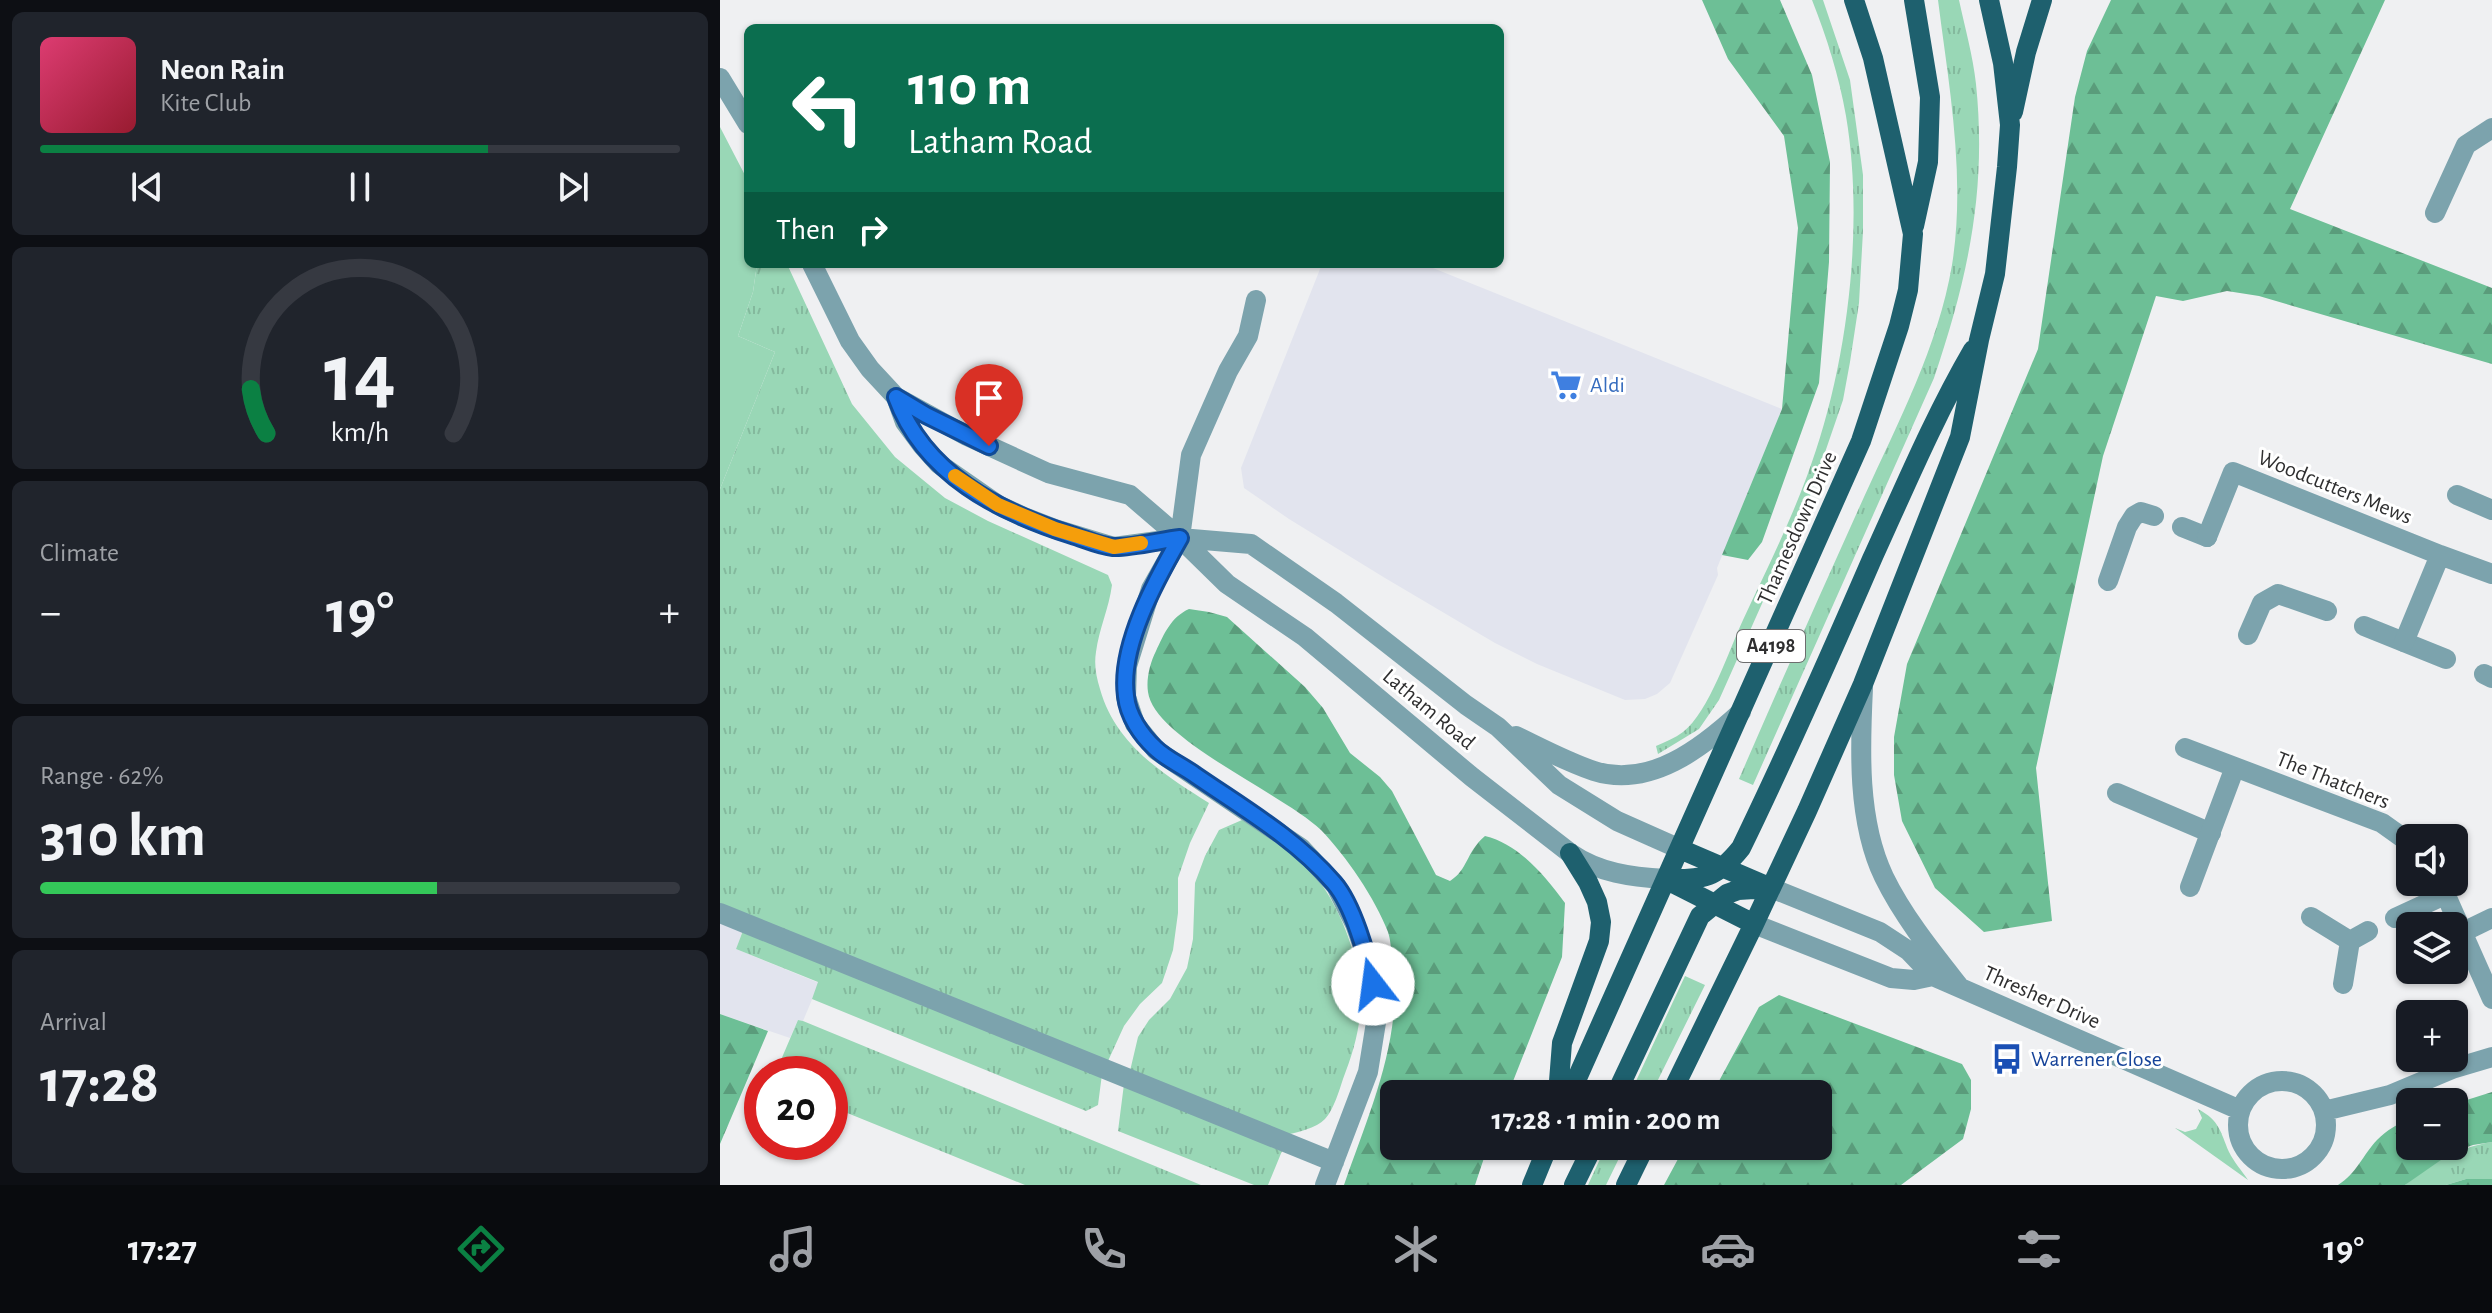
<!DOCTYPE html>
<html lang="en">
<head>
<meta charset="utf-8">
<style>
  :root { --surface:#171b24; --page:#20242c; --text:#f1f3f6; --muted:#9ea1a6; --line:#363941; --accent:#0b8043 }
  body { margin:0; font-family:"Alegreya Sans",sans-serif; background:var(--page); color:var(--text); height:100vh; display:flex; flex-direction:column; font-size:30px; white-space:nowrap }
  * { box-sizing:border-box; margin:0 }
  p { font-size:26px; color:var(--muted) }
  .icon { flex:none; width:44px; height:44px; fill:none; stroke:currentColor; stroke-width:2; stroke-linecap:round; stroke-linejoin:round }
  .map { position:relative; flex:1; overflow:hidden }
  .side { display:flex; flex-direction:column; gap:12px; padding:12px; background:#0d0f14; width:720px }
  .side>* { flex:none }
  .hud { position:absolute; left:24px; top:24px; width:760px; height:244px; border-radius:12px; box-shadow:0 2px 6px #0004; background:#0b6e4f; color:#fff; overflow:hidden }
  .controls { position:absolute; left:1676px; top:824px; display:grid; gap:16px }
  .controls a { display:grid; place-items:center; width:72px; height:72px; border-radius:12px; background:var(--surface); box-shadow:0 2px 6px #0004; font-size:40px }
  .speed { position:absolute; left:24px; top:1056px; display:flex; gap:16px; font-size:40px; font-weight:700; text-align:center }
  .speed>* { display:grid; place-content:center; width:104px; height:104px; border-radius:50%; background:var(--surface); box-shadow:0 2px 6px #0004; line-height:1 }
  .speed .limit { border:12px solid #d22; background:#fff; color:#111 }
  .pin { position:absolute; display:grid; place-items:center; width:68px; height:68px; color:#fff; margin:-82px -34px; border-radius:50% 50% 50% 0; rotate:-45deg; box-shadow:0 0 8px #0007 }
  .pin .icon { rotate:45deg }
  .me { position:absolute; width:88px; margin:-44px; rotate:345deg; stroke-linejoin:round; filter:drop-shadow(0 0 6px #0008) }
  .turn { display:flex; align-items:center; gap:28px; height:168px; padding:0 32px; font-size:36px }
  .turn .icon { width:104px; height:104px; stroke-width:2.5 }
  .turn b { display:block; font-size:56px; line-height:68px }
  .then { display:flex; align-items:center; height:76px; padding:0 32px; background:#0003; gap:16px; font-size:30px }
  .big { font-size:60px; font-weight:600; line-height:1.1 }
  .side .widget { flex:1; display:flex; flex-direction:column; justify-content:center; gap:12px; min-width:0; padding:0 28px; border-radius:12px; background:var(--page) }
  .side .dial { align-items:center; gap:0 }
  .dial svg { height:208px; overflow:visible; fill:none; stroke:var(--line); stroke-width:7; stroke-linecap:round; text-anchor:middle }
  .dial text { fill:var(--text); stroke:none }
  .song { display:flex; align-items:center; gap:24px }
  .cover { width:96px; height:96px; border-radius:12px; background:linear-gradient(135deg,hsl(340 70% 55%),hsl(350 70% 35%)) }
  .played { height:8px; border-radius:4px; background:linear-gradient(90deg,var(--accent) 70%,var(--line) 70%) }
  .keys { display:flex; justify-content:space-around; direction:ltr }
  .heat { display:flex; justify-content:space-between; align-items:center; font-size:44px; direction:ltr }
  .charge { height:12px; border-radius:6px; background:linear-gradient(90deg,#34c759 62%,var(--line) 0) }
  .trip { position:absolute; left:660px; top:1080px; width:452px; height:80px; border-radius:12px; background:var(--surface); box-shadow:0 2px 6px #0004; font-weight:600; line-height:80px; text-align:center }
  .tabs { display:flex; height:128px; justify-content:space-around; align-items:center; background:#090b0e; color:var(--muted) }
  .tabs .icon { width:56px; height:56px }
  .tabs .selected { color:var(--accent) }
  .tabs b { font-size:36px; color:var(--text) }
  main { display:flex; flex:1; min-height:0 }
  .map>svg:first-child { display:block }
</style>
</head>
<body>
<main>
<section class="side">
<div class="widget">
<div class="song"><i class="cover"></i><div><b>Neon Rain</b><p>Kite Club</p></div></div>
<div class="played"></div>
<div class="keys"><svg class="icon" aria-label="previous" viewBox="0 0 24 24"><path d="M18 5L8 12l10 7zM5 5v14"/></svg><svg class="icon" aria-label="pause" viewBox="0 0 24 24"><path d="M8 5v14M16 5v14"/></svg><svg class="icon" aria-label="next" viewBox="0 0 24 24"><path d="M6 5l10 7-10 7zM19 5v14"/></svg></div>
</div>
<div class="widget dial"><svg viewBox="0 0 100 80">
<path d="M14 69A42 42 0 1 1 86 69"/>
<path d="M14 69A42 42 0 0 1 8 52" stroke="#0b8043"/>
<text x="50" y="56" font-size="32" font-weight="700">14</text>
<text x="50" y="72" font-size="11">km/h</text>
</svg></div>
<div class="widget"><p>Climate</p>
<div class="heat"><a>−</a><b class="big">19°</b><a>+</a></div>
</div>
<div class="widget"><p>Range · 62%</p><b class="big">310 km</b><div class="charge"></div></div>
<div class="widget"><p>Arrival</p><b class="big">17:28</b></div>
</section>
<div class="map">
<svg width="1772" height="1185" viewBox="0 0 1772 1185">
  <defs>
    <pattern id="grass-tufts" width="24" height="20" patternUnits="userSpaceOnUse" patternTransform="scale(2)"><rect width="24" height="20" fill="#99d7b6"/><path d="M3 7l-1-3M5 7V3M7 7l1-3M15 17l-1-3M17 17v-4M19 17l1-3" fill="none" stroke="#84b99d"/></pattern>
    <pattern id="forest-firs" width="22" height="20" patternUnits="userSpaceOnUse" patternTransform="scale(2)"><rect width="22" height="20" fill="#6dbf96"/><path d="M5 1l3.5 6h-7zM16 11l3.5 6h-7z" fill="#5a9c7b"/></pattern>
  </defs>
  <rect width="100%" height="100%" fill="#eff0f2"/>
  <path fill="#e2e4ee" d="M602,264H703L1062,409L997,568L998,575L950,683L937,694L925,699L905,700L817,664L775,643L665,578L569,519L524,488L521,468Z
    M0,919L24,928L16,949L99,983L83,1021L78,1020L70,1038L0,1014Z"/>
  <path fill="url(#grass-tufts)" d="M1092,0H1103L1130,80L1143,175V231L1139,303L1130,362L1123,400L1090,496L999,700L979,729L938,754L936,746C945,742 955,738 963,732C989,712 1009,650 1023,620C1045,573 1069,525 1087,476C1127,370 1145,228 1126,116C1119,76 1107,38 1092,0Z
    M1218,0H1239C1245,28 1253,56 1256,84C1267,191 1248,277 1214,378L1033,785L1019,779C1060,684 1102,590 1144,497C1178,422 1218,347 1232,265C1246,177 1229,87 1218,0Z
    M37,264H67L132,404L175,457L225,498L268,521L388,575L392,585C389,608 379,629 376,652C374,665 376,676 380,689C395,744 443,774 489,803L470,843L458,878V913L453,950L442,983L420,1004L404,1026L388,1061L0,904V489L55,352L18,336L33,292Z
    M522,820C553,840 585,858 606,891C628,926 643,972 640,1014C638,1037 631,1058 623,1079C619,1091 614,1109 605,1119C596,1128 579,1132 566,1135L410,1071L418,1037L429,1020L450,999L467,968L473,939L475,883L485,856L499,830Z
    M24,928L382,1074L378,1105L366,1111L92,999L98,982L16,949Z
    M965,976L985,985L931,1094H910Z
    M78,1020L83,1021L481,1185H305L110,1106V1074H55Z
    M404,1084L562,1151L548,1185H534L398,1131Z
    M1478,1109C1500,1121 1500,1131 1509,1152C1514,1162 1522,1171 1528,1180L1455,1128L1465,1132L1476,1129L1482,1118Z
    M1772,1142V1179H1746L1726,1185H1685C1710,1163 1739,1147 1772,1142Z
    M886,1146H905L886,1185H868Z"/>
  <path fill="url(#forest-firs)" d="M982,0H1060L1092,75L1110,162L1109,262L1099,383L1042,542L1028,560L1002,555L1062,409L1078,228L1064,136L1008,59Z
    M1391,0H1665L1570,209L1772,288V364L1539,296L1507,291L1463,301L1436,296L1383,456L1316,768L1332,921L1264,932L1215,888L1182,821L1174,775V737L1187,664L1318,349L1355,97L1367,51Z
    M469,609L489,612L507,617L585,687L603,708L630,753L660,777L672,791L716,875L730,881C748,870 746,852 765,836C799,844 825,876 845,903L842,957L788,1094H674V1146H768L755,1185H624C649,1113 683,1039 673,962C671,952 671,941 668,932C655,898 626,856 601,830C564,794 434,739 428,692C426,679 430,663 436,651C444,634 451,617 469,609Z
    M1059,995L1242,1064L1251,1080V1109L1243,1139L1181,1185H944L965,1146H1098V1094H992L1039,1007Z
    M0,1014L48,1031L0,1144Z
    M1772,1092V1142L1753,1145L1731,1153L1685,1185H1618C1636,1174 1643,1155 1657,1140C1667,1130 1677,1124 1690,1119V1146H1734V1104Z
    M1746,1179H1772V1185H1726Z"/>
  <path fill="#99d7b6" d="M0,127L28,181V264H37L33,292L18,336L55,352L0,489Z"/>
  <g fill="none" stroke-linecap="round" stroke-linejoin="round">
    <path stroke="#7ca3ad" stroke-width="20" d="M1715,213L1746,145L1772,128
      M1737,495L1772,510
      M1462,527L1487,537
      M460,538L431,589L407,666L406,697L415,724L436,750L581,848L616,886L635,924L647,958L658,1010L648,1072L605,1185
      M1388,581L1407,527L1414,516L1421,512L1434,516
      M1644,626L1726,659
      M1528,635L1542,603L1558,594L1607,611
      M1764,674L1772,678
      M1397,793L1491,833
      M0,913L614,1162
      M1591,917L1630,941L1648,931
      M1675,918L1727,894
      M1743,932L1772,918
      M1623,984L1630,941"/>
    <path stroke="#7ca3ad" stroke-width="20" d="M0,78L28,124
      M92,264L130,341L150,369L176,397L247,436L328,473L410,495L460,538L507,584L585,637L752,777L850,853C879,873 911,877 946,879
      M176,397L185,422L202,445L219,464L278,505L304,517L335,529L394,547L460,538L531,544L616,603L746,705L778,727L839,785L897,821L960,849
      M1487,537L1513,472L1720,555L1772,574
      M460,538L471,455L508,371L528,336L536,300
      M1684,642L1720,555
      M1143,688C1140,748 1137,821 1164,877C1183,916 1212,952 1238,985
      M796,736C821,748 847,762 874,771C930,789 983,747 1021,712
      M1465,748L1662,823L1690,843
      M1720,882L1772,999
      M1470,887L1515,767
      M1051,888L1160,932L1189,951L1213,976L1520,1110
      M1034,924L1171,978L1194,980L1213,976
      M1518 1125a44 44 0 1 1 88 0a44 44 0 1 1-88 0Z
      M1604,1111L1670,1095L1732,1069L1772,1057"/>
    <path stroke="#1e606e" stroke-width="20" d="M1194,0L1210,97L1208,162L1194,226
      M1293,112L1306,52L1322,0
      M960,849L1044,885
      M946,879C984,880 997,878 1021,848C1067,753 1110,656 1152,559C1184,489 1214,417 1253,350
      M949,881L1034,924
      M838,1094L842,1043L879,941L881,922L877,902L868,882L850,853
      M850,1094L1141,441L1179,326L1188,290L1193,234L1153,58L1134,0
      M896,1094L980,916L1007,894L1018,890L1051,888
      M951,1094L1034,924L1087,811L1143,684L1240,437L1259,340L1275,274L1287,167L1290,125L1283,63L1269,0
      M812,1185L828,1146
      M854,1185L873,1146
      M906,1185L925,1146"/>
  </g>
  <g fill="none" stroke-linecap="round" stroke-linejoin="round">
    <defs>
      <path id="route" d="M269,446L206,415L176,397C204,474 279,512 352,535C365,539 380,546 393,547C410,548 442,540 460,538C436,580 399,646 406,696C408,716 421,735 435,748C446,759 463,766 475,775C523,808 575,838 614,883C633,905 647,955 653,984"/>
    </defs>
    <use href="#route" stroke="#114b97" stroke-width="20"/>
    <use href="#route" stroke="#1a73e8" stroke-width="14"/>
    <path stroke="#f59e0b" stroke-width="14" d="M235,476L278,505L335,529L394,547L421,543"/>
  </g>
  <defs>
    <symbol id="supermarket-bare" viewBox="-9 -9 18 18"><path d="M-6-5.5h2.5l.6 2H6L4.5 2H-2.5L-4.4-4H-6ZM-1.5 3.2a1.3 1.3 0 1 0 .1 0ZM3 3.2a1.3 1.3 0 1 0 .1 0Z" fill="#3f7fe0" stroke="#fff" stroke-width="2.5" paint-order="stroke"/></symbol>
    <symbol id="bus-bare" viewBox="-9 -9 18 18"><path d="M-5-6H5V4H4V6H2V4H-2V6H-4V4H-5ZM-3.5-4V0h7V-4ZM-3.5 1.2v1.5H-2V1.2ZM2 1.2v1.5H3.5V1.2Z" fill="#1a4fb4" stroke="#fff" stroke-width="2.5" paint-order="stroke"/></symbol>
  </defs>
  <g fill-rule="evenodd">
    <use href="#supermarket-bare" x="824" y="363" width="44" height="44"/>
    <use href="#bus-bare" x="1265" y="1037" width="44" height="44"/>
  </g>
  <g text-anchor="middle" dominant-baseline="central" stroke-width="6" stroke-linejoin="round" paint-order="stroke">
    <rect fill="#fff" stroke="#6d6d6e" stroke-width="2" x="1017" y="630" width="68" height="32" rx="6"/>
    <g font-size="20" font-weight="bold" fill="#2f2f30">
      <text x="1051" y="646">A4198</text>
    </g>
    <g font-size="22" fill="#366cbe" stroke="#fff" text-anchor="start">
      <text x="870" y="385">Aldi</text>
    </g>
    <g font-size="22" fill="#2f2f30" stroke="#fff">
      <text transform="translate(1615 487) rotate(22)">Woodcutters Mews</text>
      <text transform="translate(1077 528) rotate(-66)">Thamesdown Drive</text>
      <text transform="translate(709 709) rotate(40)">Latham Road</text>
      <text transform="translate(1613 780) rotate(22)">The Thatchers</text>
      <text transform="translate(1322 997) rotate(24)">Thresher Drive</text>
    </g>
    <g font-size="22" fill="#164399" stroke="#fff" text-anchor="start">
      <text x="1311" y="1059">Warrener Close</text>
    </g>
  </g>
</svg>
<div class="controls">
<a><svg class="icon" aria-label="sound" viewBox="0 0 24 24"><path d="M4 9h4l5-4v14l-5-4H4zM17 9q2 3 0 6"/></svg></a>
<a><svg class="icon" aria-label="layers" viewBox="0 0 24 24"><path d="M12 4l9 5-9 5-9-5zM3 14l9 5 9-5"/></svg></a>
<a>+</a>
<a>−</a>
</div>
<div class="speed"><div class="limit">20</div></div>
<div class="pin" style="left:269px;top:446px;background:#d93025"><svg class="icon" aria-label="arrive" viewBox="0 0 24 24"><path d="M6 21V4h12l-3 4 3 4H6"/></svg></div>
<svg class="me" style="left:653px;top:984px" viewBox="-20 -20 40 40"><circle r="19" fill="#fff"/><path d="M0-13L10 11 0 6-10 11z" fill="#1a73e8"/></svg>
<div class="trip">17:28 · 1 min · 200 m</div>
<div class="hud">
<div class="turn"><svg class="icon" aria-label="left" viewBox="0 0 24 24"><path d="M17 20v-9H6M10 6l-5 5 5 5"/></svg><div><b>110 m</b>Latham Road</div></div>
<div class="then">Then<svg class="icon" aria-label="right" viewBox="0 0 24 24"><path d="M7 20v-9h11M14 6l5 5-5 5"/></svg></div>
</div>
</div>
</main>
<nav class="tabs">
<b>17:27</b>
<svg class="icon selected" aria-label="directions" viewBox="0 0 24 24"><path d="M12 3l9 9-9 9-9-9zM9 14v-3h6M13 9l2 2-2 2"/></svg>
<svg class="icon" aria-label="music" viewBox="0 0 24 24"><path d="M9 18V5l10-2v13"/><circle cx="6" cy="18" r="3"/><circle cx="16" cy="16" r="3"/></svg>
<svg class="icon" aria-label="phone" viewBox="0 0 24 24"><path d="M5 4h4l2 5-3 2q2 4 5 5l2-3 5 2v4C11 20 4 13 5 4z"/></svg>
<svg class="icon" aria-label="climate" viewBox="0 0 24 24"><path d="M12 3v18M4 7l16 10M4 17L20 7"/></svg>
<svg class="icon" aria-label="car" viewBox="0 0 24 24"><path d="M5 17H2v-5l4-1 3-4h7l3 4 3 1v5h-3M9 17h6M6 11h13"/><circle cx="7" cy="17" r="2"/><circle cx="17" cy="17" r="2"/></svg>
<svg class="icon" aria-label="filters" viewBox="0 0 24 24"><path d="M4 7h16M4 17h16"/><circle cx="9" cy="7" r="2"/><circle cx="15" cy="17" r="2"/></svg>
<b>19°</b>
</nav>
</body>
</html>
